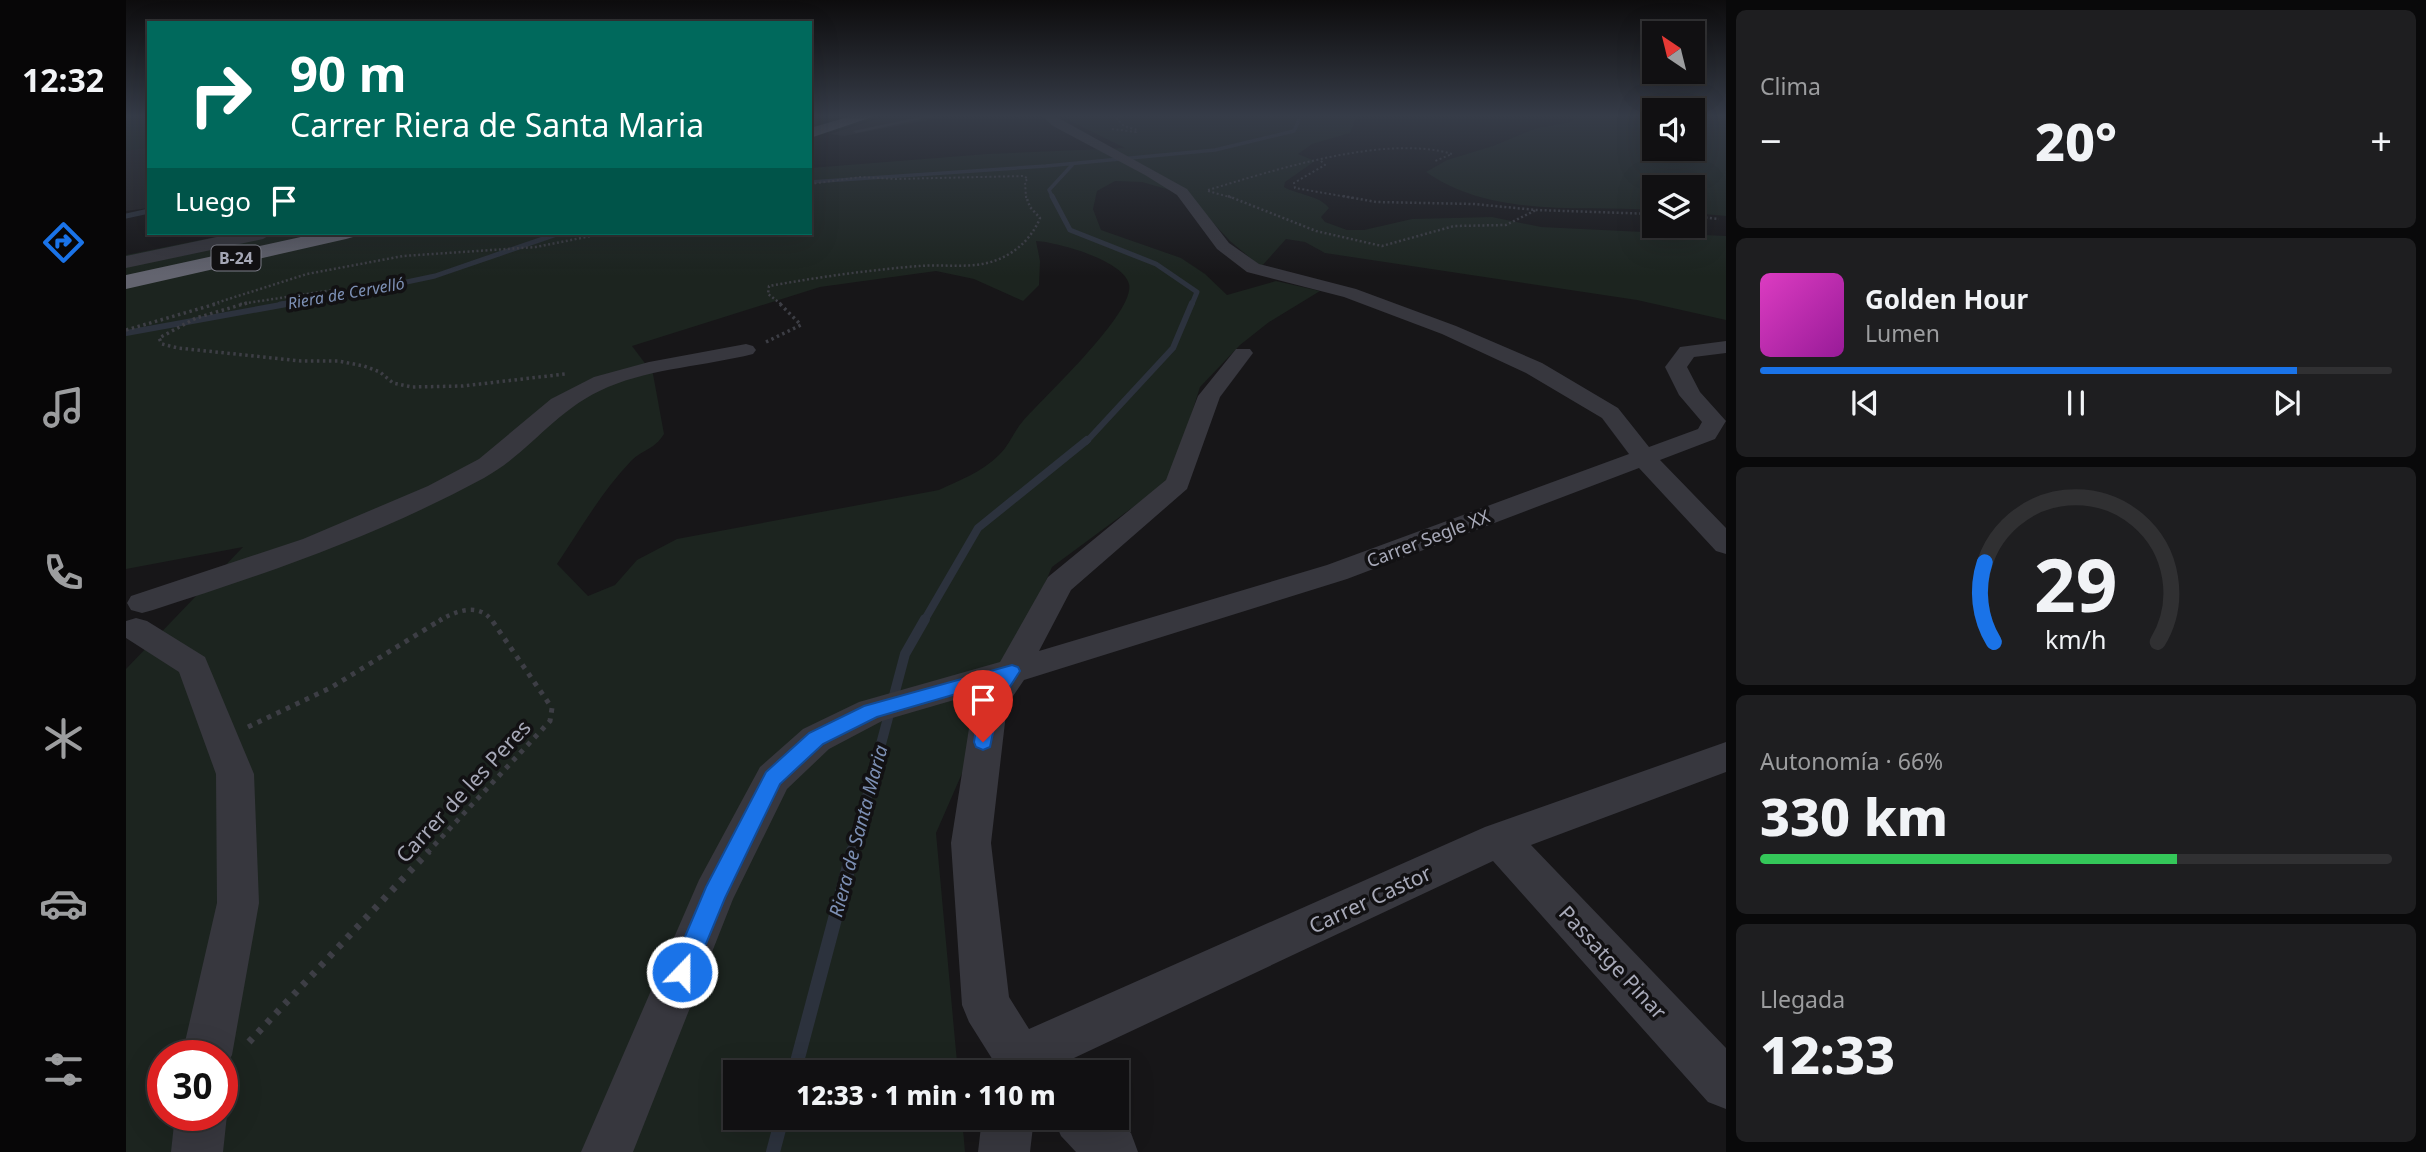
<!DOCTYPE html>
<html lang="es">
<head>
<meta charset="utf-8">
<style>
  :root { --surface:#111012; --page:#1e1e20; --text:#f1f3f6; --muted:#9c9d9f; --line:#303032; --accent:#1a73e8 }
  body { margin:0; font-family:"Noto Sans",sans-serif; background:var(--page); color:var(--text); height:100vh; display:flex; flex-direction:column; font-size:26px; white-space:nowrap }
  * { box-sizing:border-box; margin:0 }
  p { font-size:23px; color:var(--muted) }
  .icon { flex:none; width:38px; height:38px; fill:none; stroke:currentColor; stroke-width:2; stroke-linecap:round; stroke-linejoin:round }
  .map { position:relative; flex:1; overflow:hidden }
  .drawer { display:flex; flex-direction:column; gap:10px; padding:10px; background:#09090a; width:700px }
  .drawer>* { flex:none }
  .top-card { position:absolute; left:21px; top:21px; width:665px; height:214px; border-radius:0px; box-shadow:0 7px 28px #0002,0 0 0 2px var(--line); background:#00695c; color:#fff; overflow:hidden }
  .needle { width:46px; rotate:325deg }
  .buttons { position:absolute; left:1516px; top:21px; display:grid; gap:14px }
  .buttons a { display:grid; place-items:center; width:63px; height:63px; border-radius:0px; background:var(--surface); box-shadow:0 7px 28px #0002,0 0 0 2px var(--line); font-size:35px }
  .speed { position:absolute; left:21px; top:1040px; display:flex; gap:14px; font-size:35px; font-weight:700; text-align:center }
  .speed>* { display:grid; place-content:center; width:91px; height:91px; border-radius:50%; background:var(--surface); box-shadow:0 7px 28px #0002,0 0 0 2px var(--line); line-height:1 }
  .speed .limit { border:10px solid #d22; background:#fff; color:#111 }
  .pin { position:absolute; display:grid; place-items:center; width:60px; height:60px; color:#fff; margin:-72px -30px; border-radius:50% 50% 50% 0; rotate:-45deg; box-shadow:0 0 7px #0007 }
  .pin .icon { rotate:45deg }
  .me { position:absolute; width:77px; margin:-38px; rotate:22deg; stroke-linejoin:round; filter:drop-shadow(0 0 5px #0008) }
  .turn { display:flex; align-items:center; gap:24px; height:147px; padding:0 28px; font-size:32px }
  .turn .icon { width:91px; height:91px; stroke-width:2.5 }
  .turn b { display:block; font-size:49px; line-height:60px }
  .then { display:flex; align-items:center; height:66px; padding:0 28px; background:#0003; gap:14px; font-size:26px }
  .big { font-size:52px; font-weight:800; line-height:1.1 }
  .drawer .card { flex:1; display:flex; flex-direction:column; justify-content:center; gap:10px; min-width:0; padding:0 24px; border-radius:10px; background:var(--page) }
  .drawer .dial { align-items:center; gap:0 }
  .dial svg { height:182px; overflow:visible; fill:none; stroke:var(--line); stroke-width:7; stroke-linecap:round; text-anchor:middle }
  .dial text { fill:var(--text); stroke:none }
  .song { display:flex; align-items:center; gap:21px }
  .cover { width:84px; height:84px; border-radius:10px; background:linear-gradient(135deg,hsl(310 70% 55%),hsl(300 70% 35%)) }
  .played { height:7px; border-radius:4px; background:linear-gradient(90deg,var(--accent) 85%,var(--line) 85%) }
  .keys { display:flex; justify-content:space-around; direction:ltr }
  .heat { display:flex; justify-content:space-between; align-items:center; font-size:38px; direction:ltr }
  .charge { height:10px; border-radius:5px; background:linear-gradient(90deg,#34c759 66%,var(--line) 0) }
  .trip { position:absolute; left:597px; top:1060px; width:406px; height:70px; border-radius:0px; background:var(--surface); box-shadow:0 7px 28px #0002,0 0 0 2px var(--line); font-weight:800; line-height:70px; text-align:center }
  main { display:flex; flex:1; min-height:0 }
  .tabs { display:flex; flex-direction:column; width:126px; justify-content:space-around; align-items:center; background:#070607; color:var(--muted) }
  .tabs .icon { width:49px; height:49px }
  .tabs .selected { color:var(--accent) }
  .tabs b { font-size:32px; color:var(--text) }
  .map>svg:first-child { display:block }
</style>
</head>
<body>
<main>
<nav class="tabs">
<b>12:32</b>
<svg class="icon selected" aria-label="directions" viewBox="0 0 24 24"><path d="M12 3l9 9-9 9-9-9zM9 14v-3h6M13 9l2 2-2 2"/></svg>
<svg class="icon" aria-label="music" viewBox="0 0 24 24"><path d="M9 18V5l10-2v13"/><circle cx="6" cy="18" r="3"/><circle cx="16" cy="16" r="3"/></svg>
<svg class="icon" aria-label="phone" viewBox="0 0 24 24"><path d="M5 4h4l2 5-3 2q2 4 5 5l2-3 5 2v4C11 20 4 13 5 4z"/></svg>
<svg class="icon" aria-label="climate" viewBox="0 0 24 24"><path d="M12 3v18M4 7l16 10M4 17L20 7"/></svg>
<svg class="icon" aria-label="car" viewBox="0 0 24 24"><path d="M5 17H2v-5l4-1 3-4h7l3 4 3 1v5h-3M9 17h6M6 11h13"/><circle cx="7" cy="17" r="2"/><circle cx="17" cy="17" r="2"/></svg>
<svg class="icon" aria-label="filters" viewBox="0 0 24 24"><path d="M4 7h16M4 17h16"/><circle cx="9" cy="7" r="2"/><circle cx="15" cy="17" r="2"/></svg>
</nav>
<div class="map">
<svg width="1600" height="1152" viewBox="0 0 1600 1152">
  <rect width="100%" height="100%" fill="#171618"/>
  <path fill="#232225" d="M763,115H829L718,136L704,134Z
    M23,146V208L0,211V150Z"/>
  <path fill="#1c241f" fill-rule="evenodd" d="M0,115H23V147L0,151Z
    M684,115H763L684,138Z
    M938,115H1231L1224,133L1186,144L1172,154L1189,161L1159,182L1158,187C1172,195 1193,195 1203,208L1195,217L1199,222L1221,230H1238L1286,219L1366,217L1415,227L1600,236V320L1511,300L1199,253L1179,242L1160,239L1135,267L1104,241L1061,195L1016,182L989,181L971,191L967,209L975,230L1055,258L1079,274L1101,295L1150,281L1194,291L1143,322L1114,345L1074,387L1045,479L926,567L810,833L832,1073H609V1118H836L839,1152H0V669L117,547L0,569V255L109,233H684V168L861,154L999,148L944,121ZM910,241C931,242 997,260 1003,284C1010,312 917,398 897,421C888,431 883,446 873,455C856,472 834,480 813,490L551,539L511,560L489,585L462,596L431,564C454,530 476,491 505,461C517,449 528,450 538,434L527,374L506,346L694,287L810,271L848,279L897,301L913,285L914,261ZM37,1055H96V1115H37Z
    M1442,115H1528V149H1566V115H1600V216L1566,213V187H1528V210C1453,205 1366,218 1300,172L1321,160L1367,146L1408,129L1445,122L1447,119Z"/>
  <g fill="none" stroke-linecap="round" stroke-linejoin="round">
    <path stroke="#2c323d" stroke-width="3.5" d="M684,182L920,166L1089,150L1168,131L1175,115
      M927,198L923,190L947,164"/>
    <path stroke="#2c323d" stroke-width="5" d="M926,196L944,230L1030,264L1071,292L1066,304
      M0,216L23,211
      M154,304L219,295L309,276L434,233"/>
    <path stroke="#2c323d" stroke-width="6" d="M0,333L166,303
      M960,442L1047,348L1066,303"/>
    <path stroke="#2c323d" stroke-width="8" d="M798,621L852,528L961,440"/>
    <path stroke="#2c323d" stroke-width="10" d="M726,853L779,654L799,619"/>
    <path stroke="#2c323d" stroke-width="14" d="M668,1073L727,851
      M647,1152L656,1118"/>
    <path stroke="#3d3e45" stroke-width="2" stroke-dasharray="2 2.5" stroke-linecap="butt" d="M986,129L1010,132L1011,130L998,126L991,119L997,115
      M1195,161L1199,165L1168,183L1169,188L1227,198
      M684,184L735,177L769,179L898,176L902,179L899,181L900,198
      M1082,190C1149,170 1259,134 1326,154L1309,161
      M1082,191L1107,198"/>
    <path stroke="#3d3e45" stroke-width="2.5" stroke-dasharray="2 2.5" stroke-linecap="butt" d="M1102,196L1190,231L1256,246L1328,226L1380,225L1410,210
      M1217,196L1250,202L1348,204L1410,210L1528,214
      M1566,216L1593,219
      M87,304L181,274L277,256L410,247L480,233
      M114,304L214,289
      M655,304L642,294L643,286C693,277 743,270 793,266C817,264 845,269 868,261C889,254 906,238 914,218L904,207L900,196"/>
    <path stroke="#3d3e45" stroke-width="3.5" stroke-dasharray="2.5 3.5" stroke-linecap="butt" d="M121,303L70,318L33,338L36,344L52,348L175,361H212L238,366L254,372L267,383L286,387L337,386L439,374
      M0,330L93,303
      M640,342L675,325L653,303"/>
    <path stroke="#3d3e45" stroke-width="4.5" stroke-dasharray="3.5 5" stroke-linecap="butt" d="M313,621C329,611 353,602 366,621"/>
    <path stroke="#3d3e45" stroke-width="5" stroke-dasharray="4.5 6" stroke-linecap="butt" d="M122,727L206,687L316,619
      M301,853L424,721L426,708L365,619"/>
    <path stroke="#3d3e45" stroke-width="7" stroke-dasharray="5 8" stroke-linecap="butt" d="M123,1042L303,851"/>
    <path fill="#37373e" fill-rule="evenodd" d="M803,115H814L730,133L727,131Z"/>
    <path fill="#37373e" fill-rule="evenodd" d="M915,115H927L1061,189L1103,243L1133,264L1230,289L1330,326L1416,363L1492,408L1523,447L1572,429L1576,422L1553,395L1539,367L1554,347L1600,341V353L1568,357L1561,367L1574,392L1600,421L1589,439L1534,460L1600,528V554L1590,551L1513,468L1221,579L898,680L881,705L865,843L883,997L903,1029L1359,827L1600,742V772L1405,845L1600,1048V1109L1582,1102L1367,861L931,1066L934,1073H875L843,1022L836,1005L825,843L847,703L852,693L756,721L703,749L661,789L607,899L507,1152H455L573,880L634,767L677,729L733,702L874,662L922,577L1040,480L1072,396L1110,349H1124L1127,353L1094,397L1061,489L945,590L913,651L1201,565L1503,454L1476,418L1400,373L1316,334L1218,297L1121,272L1091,249L1051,195L1019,175L927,126Z
      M620,344L627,346L630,350L627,354C579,366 528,368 482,387C428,410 405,452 358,478C253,535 140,574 27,610L16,613L5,610L1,603L5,596L177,539L302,486L353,459L425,399L468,377L523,362Z
      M10,618L21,621L79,657L128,774L133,903L106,1055L96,1073V1055H56L91,903L90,774L53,672L0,638V621Z
      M96,1104L101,1115L97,1152H45L49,1115H96Z
      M856,1118H908L904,1152H852Z
      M927,1118H990L1005,1133L1012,1152H950L935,1136Z"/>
    <path fill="#37373e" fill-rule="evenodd" d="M110,233H147L137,239L0,268V256Z"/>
    <path fill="#63646f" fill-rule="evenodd" d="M729,115H752L684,138V128Z
      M193,233H230L227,237L220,239L0,289V275Z"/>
  </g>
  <linearGradient id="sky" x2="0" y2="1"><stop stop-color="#0d0c0d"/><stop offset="0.42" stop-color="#363c48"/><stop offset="1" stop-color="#363c48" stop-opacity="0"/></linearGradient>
  <rect width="1600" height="276" fill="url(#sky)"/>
  <path fill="#1a73e8" stroke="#114b97" stroke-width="2" d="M886,665L892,667L894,671L873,704L864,747L857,750L850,747L848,742L854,703L868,683L751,717L697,744L654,784L599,898L565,980L556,984L548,980L544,972L580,887L640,772L683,733L738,706Z"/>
  <g text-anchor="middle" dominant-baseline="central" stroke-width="7" stroke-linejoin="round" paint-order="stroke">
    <rect fill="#121113" stroke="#7b7c87" stroke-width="2" x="85.5" y="245.5" width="49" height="25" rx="5"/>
    <g font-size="16" font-weight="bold" fill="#a8aab9">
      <text x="110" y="258">B-24</text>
    </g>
    <g font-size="16" font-style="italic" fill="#7d90b5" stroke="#121113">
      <text transform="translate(220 293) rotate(-10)">Riera de Cervelló</text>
    </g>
    <g font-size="18" fill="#a8aab9" stroke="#121113">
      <text transform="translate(1302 538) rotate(-21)">Carrer Segle XX</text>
    </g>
    <g font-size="19" font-style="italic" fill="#7d90b5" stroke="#121113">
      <text transform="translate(732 831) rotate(-75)">Riera de Santa Maria</text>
    </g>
    <g font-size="21" fill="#a8aab9" stroke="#121113">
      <text transform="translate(337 791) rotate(-47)">Carrer de les Peres</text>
      <text transform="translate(1244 899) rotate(-25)">Carrer Castor</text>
      <text transform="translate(1487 962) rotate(47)">Passatge Pinar</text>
    </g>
  </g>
</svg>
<div class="buttons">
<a><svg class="needle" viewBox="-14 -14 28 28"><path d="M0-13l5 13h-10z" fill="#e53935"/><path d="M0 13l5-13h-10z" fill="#9c9d9f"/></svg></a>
<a><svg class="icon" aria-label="sound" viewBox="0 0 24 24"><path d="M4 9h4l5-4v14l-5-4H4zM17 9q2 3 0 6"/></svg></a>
<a><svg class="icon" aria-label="layers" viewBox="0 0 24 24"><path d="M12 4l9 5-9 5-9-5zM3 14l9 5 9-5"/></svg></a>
</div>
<div class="speed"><div class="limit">30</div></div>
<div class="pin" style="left:857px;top:742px;background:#d93025"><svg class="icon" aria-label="arrive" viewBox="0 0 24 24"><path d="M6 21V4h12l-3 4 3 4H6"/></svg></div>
<svg class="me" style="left:556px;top:972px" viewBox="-20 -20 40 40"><circle r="17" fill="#1a73e8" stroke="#fff" stroke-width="3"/><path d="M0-11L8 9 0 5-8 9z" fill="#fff"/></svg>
<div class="trip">12:33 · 1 min · 110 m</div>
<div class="top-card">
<div class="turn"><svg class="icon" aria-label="right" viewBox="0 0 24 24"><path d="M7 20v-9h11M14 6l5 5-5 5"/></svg><div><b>90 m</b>Carrer Riera de Santa Maria</div></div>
<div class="then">Luego<svg class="icon" aria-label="arrive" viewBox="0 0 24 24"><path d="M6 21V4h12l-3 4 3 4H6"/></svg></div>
</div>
</div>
<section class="drawer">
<div class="card"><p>Clima</p>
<div class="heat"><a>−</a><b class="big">20°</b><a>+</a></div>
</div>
<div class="card">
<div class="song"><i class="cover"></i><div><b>Golden Hour</b><p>Lumen</p></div></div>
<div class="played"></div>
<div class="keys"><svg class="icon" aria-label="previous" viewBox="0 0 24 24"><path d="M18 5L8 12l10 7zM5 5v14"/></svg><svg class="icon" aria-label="pause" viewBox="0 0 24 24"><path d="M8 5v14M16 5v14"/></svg><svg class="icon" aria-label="next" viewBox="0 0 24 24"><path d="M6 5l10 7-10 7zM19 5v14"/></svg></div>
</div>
<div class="card dial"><svg viewBox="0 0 100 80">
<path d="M14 69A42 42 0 1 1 86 69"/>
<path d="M14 69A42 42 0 0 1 10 34" stroke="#1a73e8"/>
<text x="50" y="56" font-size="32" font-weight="700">29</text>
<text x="50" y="72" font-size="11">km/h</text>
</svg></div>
<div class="card"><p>Autonomía · 66%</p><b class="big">330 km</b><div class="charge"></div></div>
<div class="card"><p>Llegada</p><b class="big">12:33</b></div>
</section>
</main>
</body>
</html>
